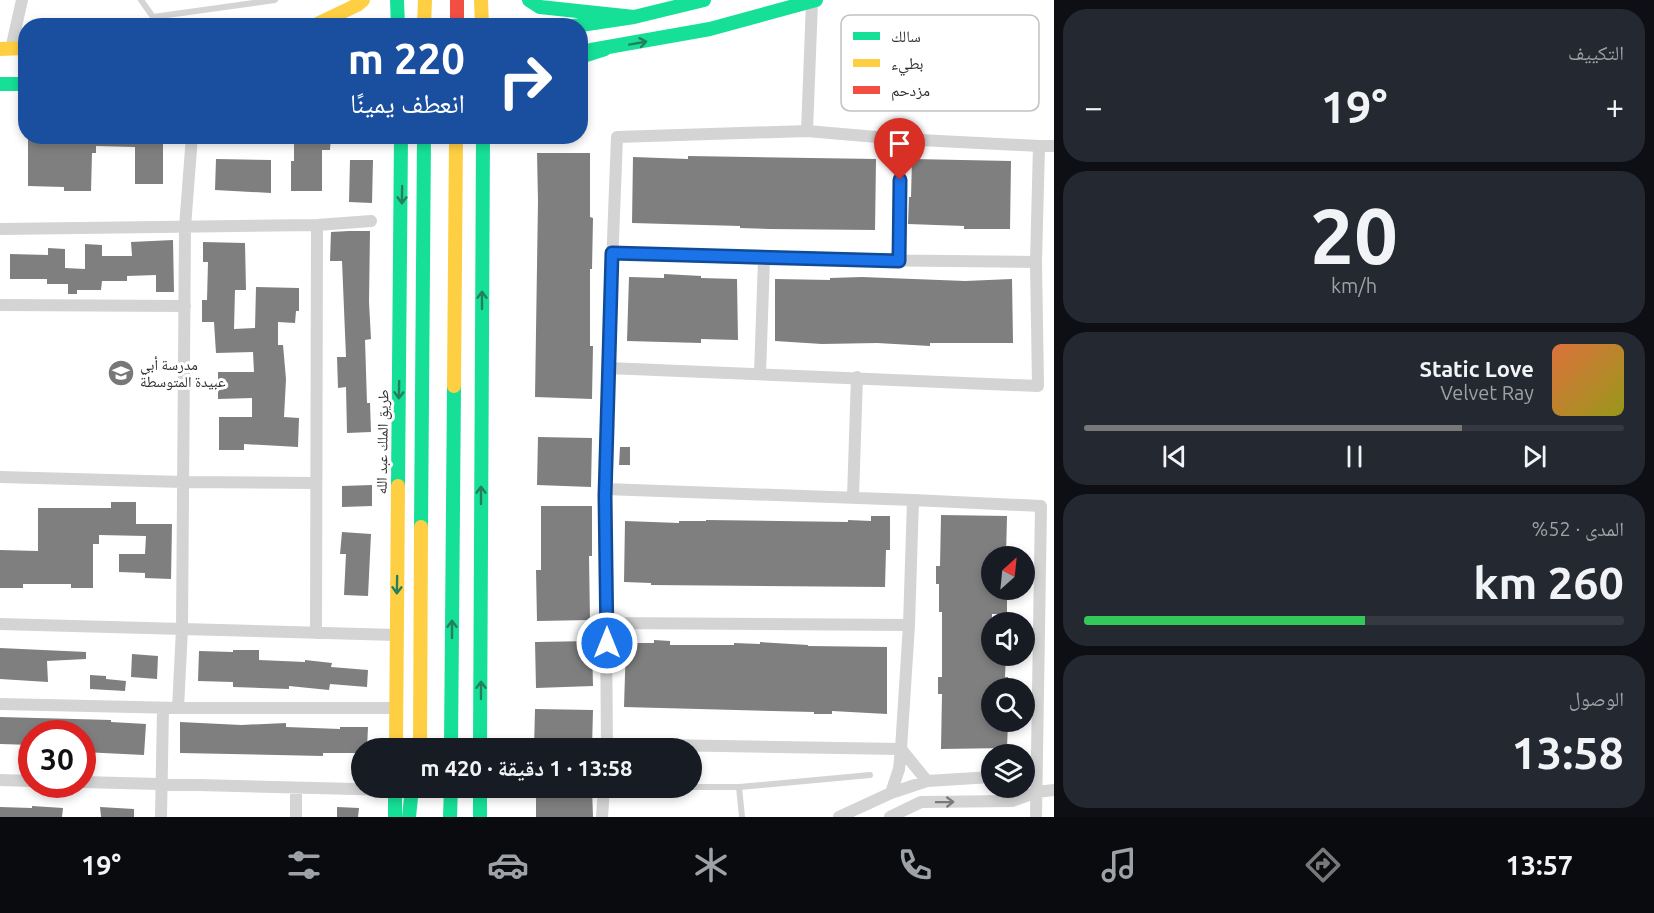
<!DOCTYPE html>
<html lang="ar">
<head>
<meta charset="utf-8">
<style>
  :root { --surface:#171b24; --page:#242831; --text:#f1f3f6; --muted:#9ea1a6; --line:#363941; --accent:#787878 }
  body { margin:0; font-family:Ubuntu,"Noto Naskh Arabic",sans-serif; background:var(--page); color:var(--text); direction:rtl; height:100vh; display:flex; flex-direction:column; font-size:22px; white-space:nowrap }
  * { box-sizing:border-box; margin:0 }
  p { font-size:20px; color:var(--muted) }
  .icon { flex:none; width:33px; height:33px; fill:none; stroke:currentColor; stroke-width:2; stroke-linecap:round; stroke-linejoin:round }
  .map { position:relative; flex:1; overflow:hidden; direction:ltr }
  .side { display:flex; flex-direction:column; gap:9px; padding:9px; background:#0d0f14; width:600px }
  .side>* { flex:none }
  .banner { position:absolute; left:18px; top:18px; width:570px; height:126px; border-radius:24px; box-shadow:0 3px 9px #0003; direction:rtl; background:#1a4fa0; color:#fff; overflow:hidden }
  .needle { width:39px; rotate:27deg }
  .fabs { position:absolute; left:981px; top:546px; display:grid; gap:12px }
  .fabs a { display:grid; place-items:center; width:54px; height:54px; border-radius:50%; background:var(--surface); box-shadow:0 3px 9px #0003; font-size:30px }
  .speed { position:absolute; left:18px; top:720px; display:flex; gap:12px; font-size:30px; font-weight:700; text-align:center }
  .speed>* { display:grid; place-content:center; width:78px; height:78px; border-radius:50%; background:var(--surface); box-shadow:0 3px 9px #0003; line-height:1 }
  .speed .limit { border:9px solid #d22; background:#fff; color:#111 }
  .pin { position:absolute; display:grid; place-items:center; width:51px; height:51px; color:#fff; margin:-62px -26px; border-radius:50% 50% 50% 0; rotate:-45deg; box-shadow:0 0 6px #0007 }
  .pin .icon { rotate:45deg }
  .me { position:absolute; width:66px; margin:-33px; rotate:0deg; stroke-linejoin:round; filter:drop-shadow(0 0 4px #0008) }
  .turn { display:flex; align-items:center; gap:21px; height:126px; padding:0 24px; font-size:27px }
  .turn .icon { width:78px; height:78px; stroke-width:2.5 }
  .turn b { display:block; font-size:42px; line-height:51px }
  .big { font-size:45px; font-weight:700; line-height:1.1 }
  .side .tile { flex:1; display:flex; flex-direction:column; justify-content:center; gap:9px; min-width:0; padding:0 21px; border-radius:24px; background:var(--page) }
  .side .dial { align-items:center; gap:0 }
  .dial b { font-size:78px; line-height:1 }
  .song { display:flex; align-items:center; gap:18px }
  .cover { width:72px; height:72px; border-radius:9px; background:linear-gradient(135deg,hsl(20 70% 55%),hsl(60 70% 35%)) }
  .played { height:6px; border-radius:3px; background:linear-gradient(90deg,var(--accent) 70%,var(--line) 70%) }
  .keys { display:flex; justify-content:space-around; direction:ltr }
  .heat { display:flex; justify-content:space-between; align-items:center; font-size:33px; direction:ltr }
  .charge { height:9px; border-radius:4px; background:linear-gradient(90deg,#34c759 52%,var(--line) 0) }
  .trip { position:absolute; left:351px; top:738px; width:351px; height:60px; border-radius:30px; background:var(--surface); box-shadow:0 3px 9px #0003; font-weight:700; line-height:60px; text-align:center; direction:rtl }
  .dock { display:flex; height:96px; justify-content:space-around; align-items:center; background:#090b0e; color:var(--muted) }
  .dock .icon { width:42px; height:42px }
  .dock .on { color:var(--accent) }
  .dock b { font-size:27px; color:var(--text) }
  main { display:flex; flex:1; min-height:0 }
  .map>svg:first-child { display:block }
</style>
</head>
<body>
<main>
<section class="side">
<div class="tile"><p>التكييف</p>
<div class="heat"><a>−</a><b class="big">19°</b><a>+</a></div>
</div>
<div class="tile dial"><b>20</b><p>km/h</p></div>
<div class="tile">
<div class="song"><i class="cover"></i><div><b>Static Love</b><p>Velvet Ray</p></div></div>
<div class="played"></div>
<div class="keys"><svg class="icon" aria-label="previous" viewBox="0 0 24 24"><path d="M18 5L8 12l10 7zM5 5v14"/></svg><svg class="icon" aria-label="pause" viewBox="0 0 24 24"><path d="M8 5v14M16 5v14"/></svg><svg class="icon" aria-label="next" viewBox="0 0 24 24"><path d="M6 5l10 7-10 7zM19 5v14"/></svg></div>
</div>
<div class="tile"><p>المدى · 52%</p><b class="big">260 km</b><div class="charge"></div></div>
<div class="tile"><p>الوصول</p><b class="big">13:58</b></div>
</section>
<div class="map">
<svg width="1054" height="817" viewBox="0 0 1054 817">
  <rect width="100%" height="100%" fill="#fff"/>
  <path fill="#7f7f7f" d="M28,136H163V184H135V147L96,146V153H92L91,191H64V187L28,186Z
    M294,136H331L330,150H322V191H291V161H294Z
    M537,153H590V217L593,218L592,269H590V346H593L592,399L535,397L538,201Z
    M688,156L876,159L875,230L769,229L740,228V226L632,223L633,157L688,159Z
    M216,159L271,160V193L215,190Z
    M912,159L1011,161L1010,229H964V226L908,224L909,197H911Z
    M350,160H373L372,203L349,202Z
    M349,231H370L369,302L371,339L365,340L367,403H370L371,432L347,433L346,387L338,388L337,357H346L342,261H330L331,232Z
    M173,240L174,292H156V275L127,276V281H102L101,290H77V294H68V284H47V279H10V254L48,255V248L65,249V268L85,269V244L102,245V256H132L131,242Z
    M203,242L245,243L246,290H235L234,329L255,328L256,287L299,288V311H296L295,323L278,322V345H283L286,379L284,417L299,418L298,447L244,444V450H219V417H252V398L218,399V372H254L253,352L216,353L214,322H202V300H207L208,262H203Z
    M664,274L701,276V278L737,279L738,340L701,339V343L627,341L629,277L664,278Z
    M862,277L965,281L1012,279L1013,343H930V346L877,343L822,344L775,341V279L830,280V278Z
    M538,437L592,438L591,487L537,485Z
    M620,447H630V465H619Z
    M372,485V506L342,507V486Z
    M111,502H136V524H172L171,579L145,578V573L119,572V554H145L146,536L99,535V544H93V588H71V584H23V588H0V550L38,551V508H111Z
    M541,506H592V556H589L590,620L537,621L536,570H541Z
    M941,515L1007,516L1006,556L992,555V594H1007V614H992V656H1006L1005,677H1008V688H992V722H1008L1007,748L941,749L942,694H938V677H942V612H939V584H936V566H940Z
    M871,516H890V550H886L885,587L651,585V583L624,582L625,521L679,523V521H706V520L848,522V520L871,521Z
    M342,532L371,534L368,596L344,595L346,554H340Z
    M654,640L670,641V645H734V643L760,644V642L808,645V646L887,647V714L832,711V714H814V712L624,707L626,643H654Z
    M592,641L593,686L536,688L535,642Z
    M0,648L86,652V659L47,661L48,682L0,679Z
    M233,650H259V660L305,662V660L332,663L331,667L368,670L367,687L330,684L329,690L289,686V689L233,687V682L198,681L199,651L233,652Z
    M132,654L158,656L157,679L131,677Z
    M90,675L106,676V679L126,681L125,691L90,689Z
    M535,709L593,710L592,748H534Z
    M0,717L111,720V722L146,724L144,755L83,752V734H32V745L0,744Z
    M180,722L241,725L286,723V727L340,729V727H368L367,748H362V753H323V756L180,753Z
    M536,788H592L593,817H536Z
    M32,806L63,808L62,817H0V807L32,808Z
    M100,807L134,809V817H101Z
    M337,807L359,808L358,817H337Z"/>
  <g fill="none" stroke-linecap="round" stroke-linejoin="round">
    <path stroke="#d4d4d4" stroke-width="6" d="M141,0L153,17L275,0
      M692,787H739L870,775
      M739,787L742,817"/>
    <path stroke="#d4d4d4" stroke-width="12" d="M11,49L22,0
      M807,131L900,139L1039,146L1036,262L1038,386L608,368L617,137Z
      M807,131L812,2
      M1039,146H1054
      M0,229L317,225L371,221
      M612,253L764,259L1036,262
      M899,261L900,139
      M0,305L185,306
      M760,374L764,259
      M0,477L183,482L316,483
      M605,489L913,500L909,625L901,749L607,744
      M853,497L857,377
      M913,500L1041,506L1036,817
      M607,623L909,625
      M0,624L397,635
      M316,633L317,225
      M0,704L178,708H396
      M178,708L182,629L185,227L192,136
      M607,748L605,496L608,368
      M901,749L927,781
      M0,780L32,781
      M82,782L395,790
      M891,793L899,769L901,749
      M161,817L163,708
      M296,817V788
      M602,817L604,788
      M839,817L891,793L927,781L992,777
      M890,817L921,802L1012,801L1037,792L1054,790"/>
    <path stroke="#16e098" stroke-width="14" d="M397,0L398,26
      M529,0L540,7L634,17
      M574,26L634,17L704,0
      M591,50L710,29L816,0
      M580,57L605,49
      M0,84H26
      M398,486L401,136
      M421,527L424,136
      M451,748L454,386
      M480,748L483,136
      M395,788V817
      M480,788V817
      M409,817L412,788
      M450,817L451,788"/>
    <path stroke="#ffcf43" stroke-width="14" d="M481,0L482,26
      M313,26L357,5L363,0
      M424,26L425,0
      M0,49L26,48
      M454,386L456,136
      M396,748L398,486
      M420,748L421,527"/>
    <path stroke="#f24e42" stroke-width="14" d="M457,0V26"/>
  </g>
  <defs><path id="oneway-shaft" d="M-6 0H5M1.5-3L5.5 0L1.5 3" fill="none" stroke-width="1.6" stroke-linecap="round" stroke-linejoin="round" transform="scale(1.5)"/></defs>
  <g stroke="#247f5f">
    <use href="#oneway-shaft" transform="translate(638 43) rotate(-10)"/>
    <use href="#oneway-shaft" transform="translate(402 195) rotate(91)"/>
    <use href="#oneway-shaft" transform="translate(482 300) rotate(-90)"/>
    <use href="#oneway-shaft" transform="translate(399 390) rotate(91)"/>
    <use href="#oneway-shaft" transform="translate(481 495) rotate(-90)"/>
    <use href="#oneway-shaft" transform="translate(397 585) rotate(91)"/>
    <use href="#oneway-shaft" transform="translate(452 629) rotate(-90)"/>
    <use href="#oneway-shaft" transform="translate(481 690) rotate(-90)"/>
  </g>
  <use stroke="#7a7a7a" href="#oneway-shaft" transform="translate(945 802) rotate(-1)"/>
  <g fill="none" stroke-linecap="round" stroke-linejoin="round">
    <defs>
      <path id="route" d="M607,643L605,496L612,253L899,261L900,180"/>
    </defs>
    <use href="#route" stroke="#114b97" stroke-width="15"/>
    <use href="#route" stroke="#1a73e8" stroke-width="10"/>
  </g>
  <defs>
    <symbol id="school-disc" viewBox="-11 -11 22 22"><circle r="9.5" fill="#787878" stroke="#fff"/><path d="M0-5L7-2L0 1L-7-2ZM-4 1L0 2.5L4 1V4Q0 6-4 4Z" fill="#fff"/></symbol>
  </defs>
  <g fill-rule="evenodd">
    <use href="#school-disc" x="106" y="358" width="30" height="30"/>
  </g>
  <g text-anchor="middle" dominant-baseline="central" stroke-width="6" stroke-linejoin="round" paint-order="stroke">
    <g font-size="15" fill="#303030" stroke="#fff" text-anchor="start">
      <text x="140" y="364">مدرسة أبي<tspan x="140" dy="17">عبيدة المتوسطة</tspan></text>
    </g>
    <g font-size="15" fill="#303030" stroke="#fff">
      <text transform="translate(382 442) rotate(-89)">طريق الملك عبد الله</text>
    </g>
  </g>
  <rect x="841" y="15" width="198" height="96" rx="9" fill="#fff" stroke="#c1c1c1" stroke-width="1.5"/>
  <rect x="853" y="32" width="27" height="8" fill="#16e098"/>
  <rect x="853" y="59" width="27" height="8" fill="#ffcf43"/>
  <rect x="853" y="86" width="27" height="8" fill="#f24e42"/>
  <g font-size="16" fill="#303030">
    <text x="891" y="42">سالك</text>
    <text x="891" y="69">بطيء</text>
    <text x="891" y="96">مزدحم</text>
  </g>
</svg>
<div class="fabs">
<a><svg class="needle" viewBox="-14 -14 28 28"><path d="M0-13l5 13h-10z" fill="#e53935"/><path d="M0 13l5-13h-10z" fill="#9ea1a6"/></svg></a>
<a><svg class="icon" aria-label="sound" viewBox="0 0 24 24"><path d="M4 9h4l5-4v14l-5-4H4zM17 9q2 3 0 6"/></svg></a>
<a><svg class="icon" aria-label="search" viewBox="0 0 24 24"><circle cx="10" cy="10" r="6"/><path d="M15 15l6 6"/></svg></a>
<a><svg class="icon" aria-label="layers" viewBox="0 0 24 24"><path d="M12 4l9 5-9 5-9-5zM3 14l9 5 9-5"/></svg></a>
</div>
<div class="speed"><div class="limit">30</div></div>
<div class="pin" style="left:900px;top:180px;background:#d93025"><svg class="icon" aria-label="arrive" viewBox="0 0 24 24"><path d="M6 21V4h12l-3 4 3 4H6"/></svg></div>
<svg class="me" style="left:607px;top:643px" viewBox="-20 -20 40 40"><circle r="17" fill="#1a73e8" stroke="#fff" stroke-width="3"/><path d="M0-11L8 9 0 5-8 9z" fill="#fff"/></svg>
<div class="trip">13:58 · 1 دقيقة · 420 m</div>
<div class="banner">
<div class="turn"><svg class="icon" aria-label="right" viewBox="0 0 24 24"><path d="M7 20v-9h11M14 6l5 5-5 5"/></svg><div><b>220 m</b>انعطف يمينًا</div></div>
</div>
</div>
</main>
<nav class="dock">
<b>13:57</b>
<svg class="icon on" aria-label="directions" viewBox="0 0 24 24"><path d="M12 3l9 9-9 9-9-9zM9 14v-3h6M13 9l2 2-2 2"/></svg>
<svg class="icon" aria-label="music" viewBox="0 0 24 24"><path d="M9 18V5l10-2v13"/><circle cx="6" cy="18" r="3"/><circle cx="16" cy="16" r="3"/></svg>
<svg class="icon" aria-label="phone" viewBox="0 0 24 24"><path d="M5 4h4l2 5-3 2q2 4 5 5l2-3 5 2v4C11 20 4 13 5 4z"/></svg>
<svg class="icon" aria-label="climate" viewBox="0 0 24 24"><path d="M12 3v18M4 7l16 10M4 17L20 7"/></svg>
<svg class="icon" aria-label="car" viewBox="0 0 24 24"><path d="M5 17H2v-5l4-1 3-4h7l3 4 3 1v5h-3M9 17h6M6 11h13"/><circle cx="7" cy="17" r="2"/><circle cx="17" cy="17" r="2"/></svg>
<svg class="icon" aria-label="filters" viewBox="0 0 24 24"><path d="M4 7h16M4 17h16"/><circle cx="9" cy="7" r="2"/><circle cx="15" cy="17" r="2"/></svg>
<b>19°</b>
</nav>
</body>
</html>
